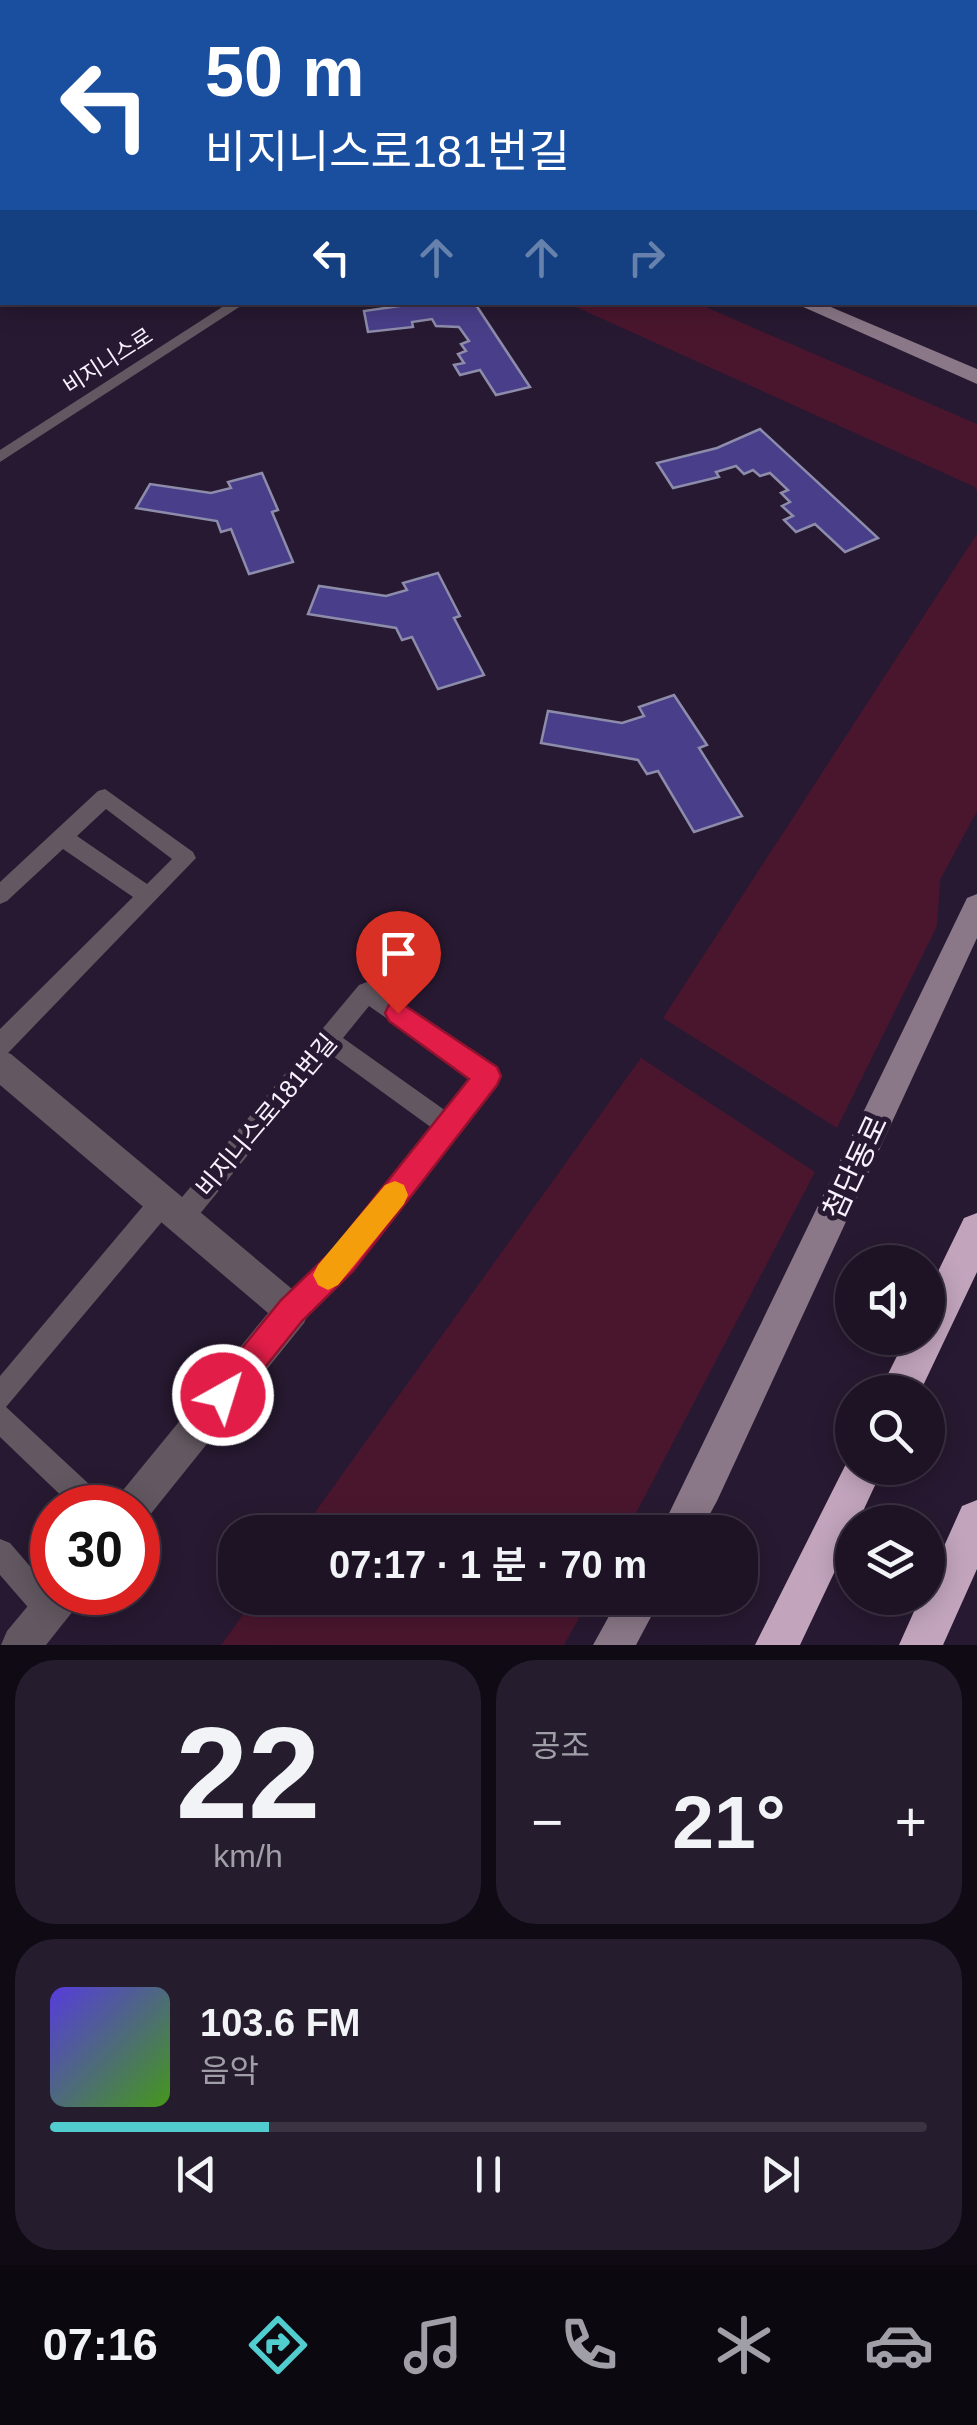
<!DOCTYPE html>
<html lang="ko">
<head>
<meta charset="utf-8">
<style>
  :root { --surface:#1d1325; --page:#251c2d; --text:#f1f3f6; --muted:#a09ea7; --line:#3b3242; --accent:#52cdcf }
  body { margin:0; font-family:Helvetica,"Noto Sans KR",sans-serif; background:var(--page); color:var(--text); height:100vh; display:flex; flex-direction:column; font-size:38px; white-space:nowrap }
  * { box-sizing:border-box; margin:0 }
  p { font-size:32px; color:var(--muted) }
  .icon { flex:none; width:55px; height:55px; fill:none; stroke:currentColor; stroke-width:2; stroke-linecap:round; stroke-linejoin:round }
  .map { position:relative; height:1645px; overflow:hidden }
  .drawer { display:flex; flex-direction:column; gap:15px; padding:15px; background:#100a14; flex:1 }
  .drawer>* { flex:none }
  .top-card { position:absolute; left:0px; top:0px; width:978px; height:305px; box-shadow:0 5px 25px #0003,0 0 0 2px var(--line); background:#1a4fa0; color:#fff; overflow:hidden }
  .fabs { position:absolute; left:835px; top:1245px; display:grid; gap:20px }
  .fabs a { display:grid; place-items:center; width:110px; height:110px; border-radius:50%; background:var(--surface); box-shadow:0 5px 25px #0003,0 0 0 2px var(--line); font-size:50px }
  .speed { position:absolute; left:30px; top:1485px; display:flex; gap:20px; font-size:50px; font-weight:700; text-align:center }
  .speed>* { display:grid; place-content:center; width:130px; height:130px; border-radius:50%; background:var(--surface); box-shadow:0 5px 25px #0003,0 0 0 2px var(--line); line-height:1 }
  .speed .limit { border:15px solid #d22; background:#fff; color:#111 }
  .pin { position:absolute; display:grid; place-items:center; width:85px; height:85px; color:#fff; margin:-102px -42px; border-radius:50% 50% 50% 0; rotate:-45deg; box-shadow:0 0 10px #0007 }
  .pin .icon { rotate:45deg }
  .me { position:absolute; width:110px; margin:-55px; rotate:39deg; stroke-linejoin:round; filter:drop-shadow(0 0 8px #0008) }
  .turn { display:flex; align-items:center; gap:35px; height:210px; padding:0 40px; font-size:45px }
  .turn .icon { width:130px; height:130px; stroke-width:2.5 }
  .turn b { display:block; font-size:70px; line-height:85px }
  .lanes { display:flex; align-items:center; height:95px; padding:0 40px; background:#0003; justify-content:center; gap:50px; direction:ltr }
  .lanes .off { opacity:.35 }
  .big { font-size:75px; font-weight:600; line-height:1.1 }
  .drawer .widget { flex:1; display:flex; flex-direction:column; justify-content:center; gap:15px; min-width:0; padding:0 35px; border-radius:40px; background:var(--page) }
  .drawer .dial { align-items:center; gap:0 }
  .dial b { font-size:130px; line-height:1 }
  .song { display:flex; align-items:center; gap:30px }
  .cover { width:120px; height:120px; border-radius:15px; background:linear-gradient(135deg,hsl(250 70% 55%),hsl(100 70% 35%)) }
  .played { height:10px; border-radius:5px; background:linear-gradient(90deg,var(--accent) 25%,var(--line) 25%) }
  .keys { display:flex; justify-content:space-around; direction:ltr }
  .heat { display:flex; justify-content:space-between; align-items:center; font-size:55px; direction:ltr }
  .drawer .tiles { flex:1; display:grid; gap:15px; grid-template-columns:1fr 1fr }
  .widget:last-child { grid-column:span 2 }
  .trip { position:absolute; left:218px; top:1515px; width:540px; height:100px; border-radius:40px; background:var(--surface); box-shadow:0 5px 25px #0003,0 0 0 2px var(--line); font-weight:600; line-height:100px; text-align:center }
  .tab-bar { display:flex; height:160px; justify-content:space-around; align-items:center; background:#0c080f; color:var(--muted) }
  .tab-bar .icon { width:70px; height:70px }
  .tab-bar .on { color:var(--accent) }
  .tab-bar b { font-size:45px; color:var(--text) }
  .map>svg:first-child { display:block }
</style>
</head>
<body>
<div class="map">
<svg width="977" height="1645" viewBox="0 0 977 1645">
  <rect width="100%" height="100%" fill="#271931"/>
  <path fill="#4a162e" d="M567,303H696L977,424V491L975,487Z
    M977,534V811L940,880L937,926L837,1128L663,1018Z
    M641,1058L815,1172L626,1532H301Z
    M255,1598H590L564,1645H221Z"/>
  <path fill="#493e89" stroke="#8d8cab" stroke-width="2.5" d="M474,302L530,387L496,395L480,370L460,375L454,365L464,363L458,354L466,351L461,344L469,341L459,327L436,326L432,319L412,322L413,327L368,332L364,311L427,302Z
    M760,429L878,538L845,552L815,524L796,532L784,520L793,516L782,506L790,502L781,493L788,490L770,473L760,476L753,470L744,474L736,466L716,472L719,477L673,488L657,463L717,448Z
    M262,473L278,510L272,512L293,562L249,574L231,529L221,532L217,521L136,508L150,484L211,493L231,488L228,482Z
    M438,573L460,616L454,618L484,675L438,689L412,637L402,640L396,628L308,614L319,586L386,596L407,590L403,583Z
    M674,695L707,745L699,748L742,816L694,832L658,771L647,774L638,760L541,743L548,711L622,723L644,716L639,707Z"/>
  <g fill="none" stroke-linecap="round" stroke-linejoin="round">
    <path fill="#635861" fill-rule="evenodd" d="M230,302H247L0,462V450Z
      M105,789L193,852L196,858L8,1053L0,1056V1029L133,897L63,849L7,901L0,904V882L98,791ZM106,809L172,859L147,884L77,836Z
      M367,982L496,1068L499,1076L496,1084L351,1270L301,1320L292,1324L283,1320L279,1311L283,1302L333,1252L432,1128L330,1054L190,1226L181,1229L172,1226L169,1217L171,1211L6,1407L104,1498L108,1508H74L0,1437V1376L154,1193L163,1190L172,1193L175,1202L173,1208L359,985ZM369,1006L472,1078L446,1111L343,1038Z
      M0,1539L10,1543L59,1600L63,1610L59,1620L49,1624L39,1620L0,1575Z"/>
    <path fill="#635861" fill-rule="evenodd" d="M0,1050L11,1054L304,1299L310,1311L304,1323L145,1521L138,1525V1508H113L119,1495L268,1313L0,1085Z
      M52,1577V1592H83L77,1606L46,1645H1L7,1631Z"/>
    <path fill="#8a7787" fill-rule="evenodd" d="M76,0H94L95,2H77Z
      M792,302H819L977,369V384Z
      M977,894V938L717,1501L700,1532H660L967,898Z
      M619,1598H661L636,1645H593Z"/>
    <path fill="#c2a5bd" fill-rule="evenodd" d="M977,1213V1272L920,1392H879L906,1338H928V1292L964,1218Z
      M852,1452V1468H883L858,1522H852V1535L800,1645H755Z
      M977,1500V1569L943,1645H899L920,1598H928V1582L962,1506Z"/>
  </g>
  <path fill="#e11d48" stroke="#92132f" stroke-width="2.5" d="M398,1001L497,1067L501,1076L497,1085L353,1271L302,1321L234,1406L223,1410L213,1406L208,1395L213,1384L281,1300L332,1251L469,1079L389,1021L385,1013L389,1005Z"/>
  <path fill="#f59e0b" d="M395,1181L404,1185L408,1195L404,1204L338,1285L328,1290L318,1285L313,1275L318,1265L385,1185Z"/>
  <g text-anchor="middle" dominant-baseline="central" stroke-width="10" stroke-linejoin="round" paint-order="stroke">
    <g font-size="22" fill="#f7f0fd" stroke="#271931">
      <text transform="translate(108 361) rotate(-33)">비지니스로</text>
    </g>
    <g font-size="25" fill="#f7f0fd" stroke="#271931">
      <text transform="translate(266 1115) rotate(-50)">비지니스로181번길</text>
    </g>
    <g font-size="30" fill="#f7f0fd" stroke="#271931">
      <text transform="translate(855 1167) rotate(-65)">첨단동로</text>
    </g>
  </g>
</svg>
<div class="fabs">
<a><svg class="icon" aria-label="sound" viewBox="0 0 24 24"><path d="M4 9h4l5-4v14l-5-4H4zM17 9q2 3 0 6"/></svg></a>
<a><svg class="icon" aria-label="search" viewBox="0 0 24 24"><circle cx="10" cy="10" r="6"/><path d="M15 15l6 6"/></svg></a>
<a><svg class="icon" aria-label="layers" viewBox="0 0 24 24"><path d="M12 4l9 5-9 5-9-5zM3 14l9 5 9-5"/></svg></a>
</div>
<div class="speed"><div class="limit">30</div></div>
<div class="pin" style="left:398px;top:1013px;background:#d93025"><svg class="icon" aria-label="arrive" viewBox="0 0 24 24"><path d="M6 21V4h12l-3 4 3 4H6"/></svg></div>
<svg class="me" style="left:223px;top:1395px" viewBox="-20 -20 40 40"><circle r="17" fill="#e11d48" stroke="#fff" stroke-width="3"/><path d="M0-11L8 9 0 5-8 9z" fill="#fff"/></svg>
<div class="trip">07:17 · 1 분 · 70 m</div>
<div class="top-card">
<div class="turn"><svg class="icon" aria-label="left" viewBox="0 0 24 24"><path d="M17 20v-9H6M10 6l-5 5 5 5"/></svg><div><b>50 m</b>비지니스로181번길</div></div>
<div class="lanes"><svg class="icon" aria-label="left" viewBox="0 0 24 24"><path d="M17 20v-9H6M10 6l-5 5 5 5"/></svg><svg class="icon off" aria-label="ahead" viewBox="0 0 24 24"><path d="M12 20V5M6 11l6-6 6 6"/></svg><svg class="icon off" aria-label="ahead" viewBox="0 0 24 24"><path d="M12 20V5M6 11l6-6 6 6"/></svg><svg class="icon off" aria-label="right" viewBox="0 0 24 24"><path d="M7 20v-9h11M14 6l5 5-5 5"/></svg></div>
</div>
</div>
<section class="drawer">
<div class="tiles">
<div class="widget dial"><b>22</b><p>km/h</p></div>
<div class="widget"><p>공조</p>
<div class="heat"><a>−</a><b class="big">21°</b><a>+</a></div>
</div>
<div class="widget">
<div class="song"><i class="cover"></i><div><b>103.6 FM</b><p>음악</p></div></div>
<div class="played"></div>
<div class="keys"><svg class="icon" aria-label="previous" viewBox="0 0 24 24"><path d="M18 5L8 12l10 7zM5 5v14"/></svg><svg class="icon" aria-label="pause" viewBox="0 0 24 24"><path d="M8 5v14M16 5v14"/></svg><svg class="icon" aria-label="next" viewBox="0 0 24 24"><path d="M6 5l10 7-10 7zM19 5v14"/></svg></div>
</div>
</div>
</section>
<nav class="tab-bar">
<b>07:16</b>
<svg class="icon on" aria-label="directions" viewBox="0 0 24 24"><path d="M12 3l9 9-9 9-9-9zM9 14v-3h6M13 9l2 2-2 2"/></svg>
<svg class="icon" aria-label="music" viewBox="0 0 24 24"><path d="M9 18V5l10-2v13"/><circle cx="6" cy="18" r="3"/><circle cx="16" cy="16" r="3"/></svg>
<svg class="icon" aria-label="phone" viewBox="0 0 24 24"><path d="M5 4h4l2 5-3 2q2 4 5 5l2-3 5 2v4C11 20 4 13 5 4z"/></svg>
<svg class="icon" aria-label="climate" viewBox="0 0 24 24"><path d="M12 3v18M4 7l16 10M4 17L20 7"/></svg>
<svg class="icon" aria-label="car" viewBox="0 0 24 24"><path d="M5 17H2v-5l4-1 3-4h7l3 4 3 1v5h-3M9 17h6M6 11h13"/><circle cx="7" cy="17" r="2"/><circle cx="17" cy="17" r="2"/></svg>
</nav>
</body>
</html>
